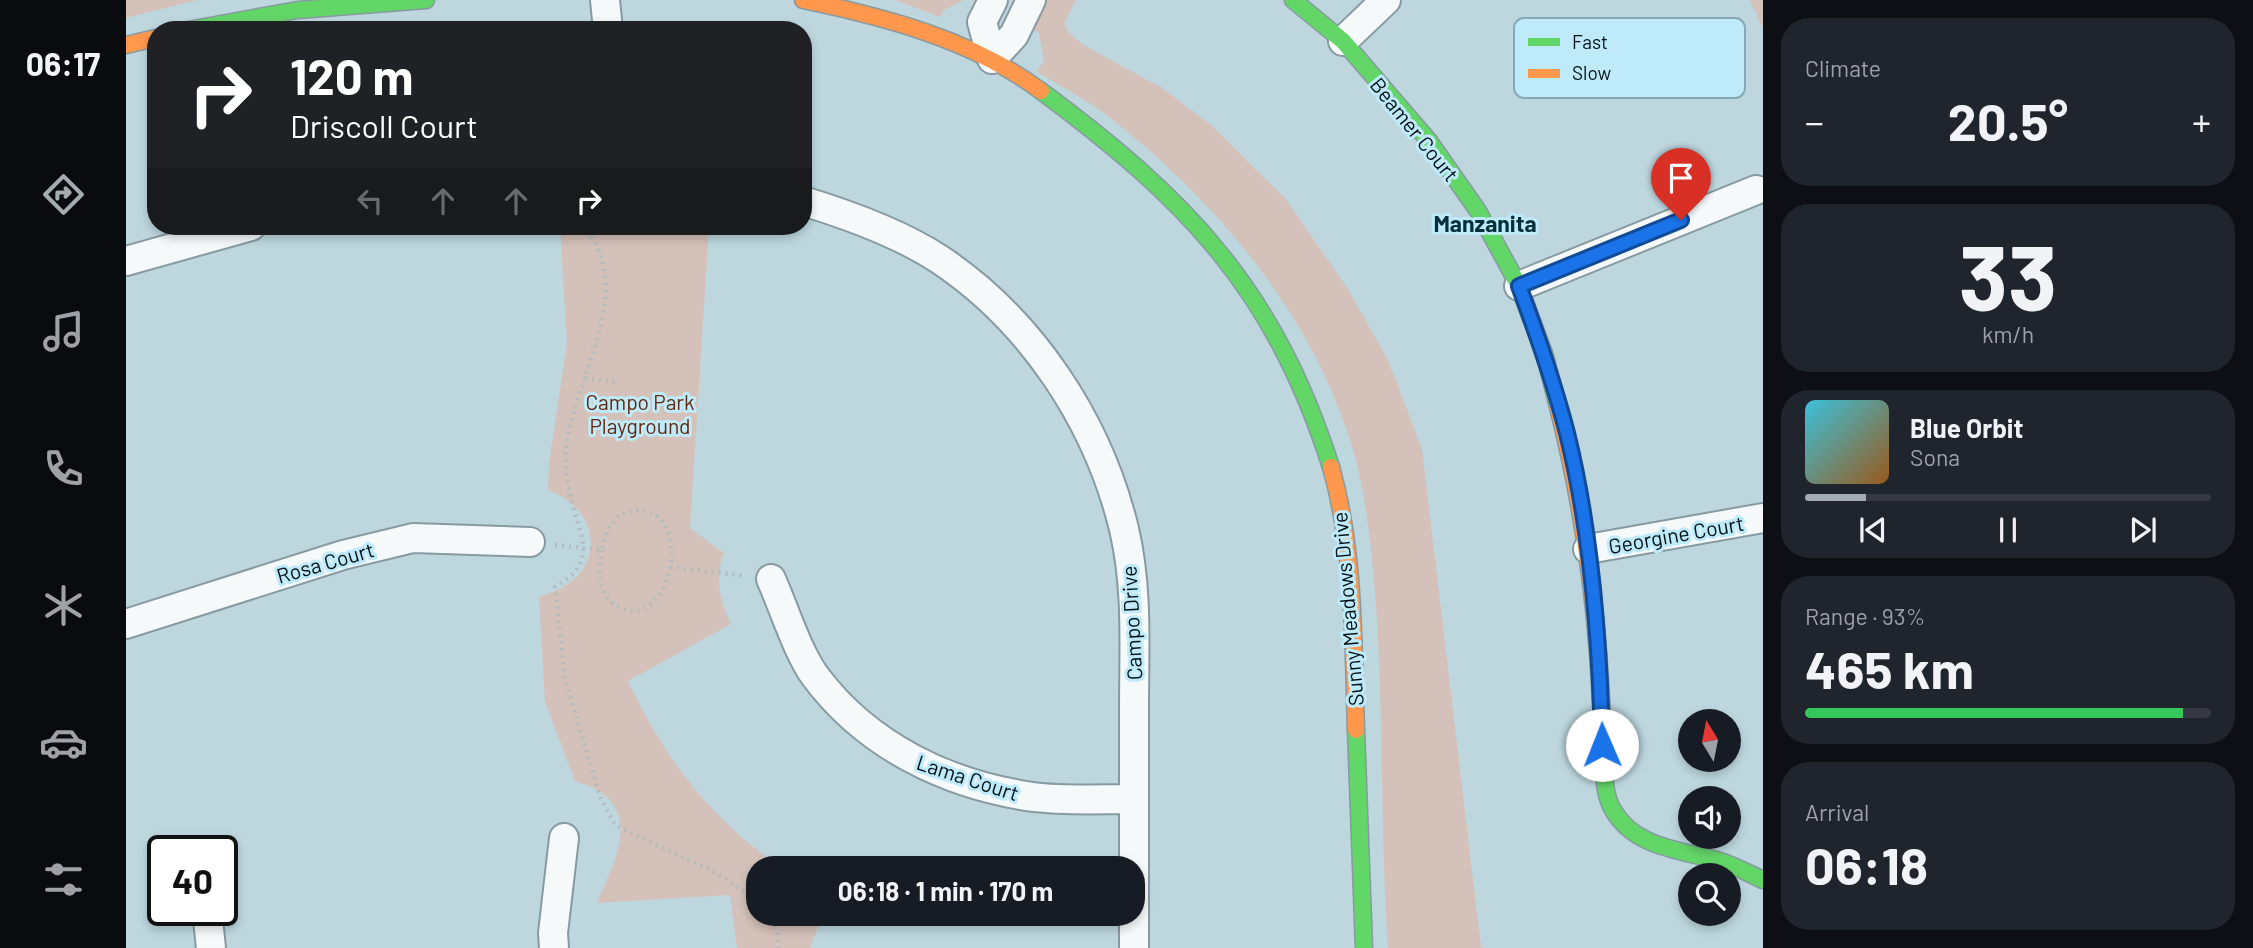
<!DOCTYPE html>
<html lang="en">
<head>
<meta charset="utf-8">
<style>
  :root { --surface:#171b24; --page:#20242c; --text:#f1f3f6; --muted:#9ea1a6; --line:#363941; --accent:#a3acb1 }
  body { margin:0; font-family:Barlow,sans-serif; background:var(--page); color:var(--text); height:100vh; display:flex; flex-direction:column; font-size:26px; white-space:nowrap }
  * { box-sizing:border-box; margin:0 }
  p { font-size:23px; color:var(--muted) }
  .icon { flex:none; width:38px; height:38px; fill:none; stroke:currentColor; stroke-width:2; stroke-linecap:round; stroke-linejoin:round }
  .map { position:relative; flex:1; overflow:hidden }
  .side { display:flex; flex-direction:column; gap:18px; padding:18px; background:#0d0f14; width:490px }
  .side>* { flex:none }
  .banner { position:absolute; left:21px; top:21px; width:665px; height:214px; border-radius:28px; box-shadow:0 4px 10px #0003; background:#202124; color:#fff; overflow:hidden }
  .needle { width:46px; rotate:350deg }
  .controls { position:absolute; left:1552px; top:709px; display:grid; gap:14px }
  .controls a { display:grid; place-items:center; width:63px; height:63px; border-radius:50%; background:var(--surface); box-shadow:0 4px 10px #0003; font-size:35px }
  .speed { position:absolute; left:21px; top:835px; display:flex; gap:14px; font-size:35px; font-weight:700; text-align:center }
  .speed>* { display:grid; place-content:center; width:91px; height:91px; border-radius:50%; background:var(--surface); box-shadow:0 4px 10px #0003; line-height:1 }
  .speed .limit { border:4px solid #111; border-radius:10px; background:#fff; color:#111 }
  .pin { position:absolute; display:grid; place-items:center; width:60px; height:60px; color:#fff; margin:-72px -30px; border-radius:50% 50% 50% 0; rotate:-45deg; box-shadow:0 0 7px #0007 }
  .pin .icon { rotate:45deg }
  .me { position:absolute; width:77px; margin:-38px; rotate:359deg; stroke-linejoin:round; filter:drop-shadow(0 0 5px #0008) }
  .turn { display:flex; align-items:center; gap:24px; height:147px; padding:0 28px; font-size:32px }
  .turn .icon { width:91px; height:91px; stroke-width:2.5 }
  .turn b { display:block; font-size:49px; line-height:60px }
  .lanes { display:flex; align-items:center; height:66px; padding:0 28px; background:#0003; justify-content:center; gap:35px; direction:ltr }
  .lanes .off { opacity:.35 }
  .big { font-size:52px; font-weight:700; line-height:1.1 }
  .side .widget { flex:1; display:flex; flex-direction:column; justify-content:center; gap:10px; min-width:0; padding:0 24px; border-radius:28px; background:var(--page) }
  .side .dial { align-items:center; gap:0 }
  .dial b { font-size:91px; line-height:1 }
  .song { display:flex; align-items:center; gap:21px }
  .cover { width:84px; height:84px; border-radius:10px; background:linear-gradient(135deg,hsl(190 70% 55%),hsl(30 70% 35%)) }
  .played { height:7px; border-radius:4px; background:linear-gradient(90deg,var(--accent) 15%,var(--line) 15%) }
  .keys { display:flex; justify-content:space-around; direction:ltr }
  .heat { display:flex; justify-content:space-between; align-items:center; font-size:38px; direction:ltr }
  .charge { height:10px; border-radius:5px; background:linear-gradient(90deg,#34c759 93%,var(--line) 0) }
  .trip { position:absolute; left:620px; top:856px; width:399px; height:70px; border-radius:28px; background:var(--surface); box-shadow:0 4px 10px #0003; font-weight:700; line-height:70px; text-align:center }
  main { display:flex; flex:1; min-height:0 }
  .tabs { display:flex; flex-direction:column; width:126px; justify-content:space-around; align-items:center; background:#090b0e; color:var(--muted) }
  .tabs .icon { width:49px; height:49px }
  .tabs .on { color:var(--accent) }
  .tabs b { font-size:32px; color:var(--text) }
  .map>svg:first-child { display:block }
</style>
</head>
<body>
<main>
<nav class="tabs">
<b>06:17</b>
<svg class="icon on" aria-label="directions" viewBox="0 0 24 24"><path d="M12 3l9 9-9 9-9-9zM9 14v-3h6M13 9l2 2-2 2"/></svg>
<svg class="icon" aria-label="music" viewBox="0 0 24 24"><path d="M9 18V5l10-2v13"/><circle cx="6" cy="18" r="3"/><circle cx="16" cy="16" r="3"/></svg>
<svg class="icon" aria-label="phone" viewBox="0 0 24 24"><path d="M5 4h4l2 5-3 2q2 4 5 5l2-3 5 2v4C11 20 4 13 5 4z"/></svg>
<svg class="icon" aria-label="climate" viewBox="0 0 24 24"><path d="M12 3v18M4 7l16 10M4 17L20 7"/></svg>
<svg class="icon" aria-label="car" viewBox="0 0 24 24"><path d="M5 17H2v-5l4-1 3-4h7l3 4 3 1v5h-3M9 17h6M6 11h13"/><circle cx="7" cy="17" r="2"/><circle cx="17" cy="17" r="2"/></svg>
<svg class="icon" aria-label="filters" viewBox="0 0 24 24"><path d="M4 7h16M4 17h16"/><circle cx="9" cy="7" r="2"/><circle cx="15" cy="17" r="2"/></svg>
</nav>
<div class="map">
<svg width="1637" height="948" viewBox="0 0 1637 948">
  <rect width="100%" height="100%" fill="#bed7df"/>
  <path fill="#d4c1ba" d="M0,0H72L0,18Z
    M769,0H838L818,10L814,17Z
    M916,0H950L939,22L942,32L956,44L1036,88L1085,125L1159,198L1222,289L1262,360L1296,449L1355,947L1359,948H1262C1252,803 1261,654 1240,510C1217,351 1106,213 983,117C961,100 935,86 911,72L918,61L913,33L903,26Z
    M1624,0H1637V29Z
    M583,226L564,528L598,553C588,577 594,601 605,624L502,681C539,759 584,819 656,868H632V914H697L684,948H611L604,895L471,903C492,855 520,801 449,781L419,702L413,596C478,583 483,513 422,490L423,464L441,342L434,227Z"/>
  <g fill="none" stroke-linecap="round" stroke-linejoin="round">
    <defs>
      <path id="street" d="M479,0L482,30
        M1217,41L1260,0
        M866,59L888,35L905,0
        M866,59L856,22L867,0
        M677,201C723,215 773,233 813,259C906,321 972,422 998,529C1012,588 1008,649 1008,709C1008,789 1008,868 1008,948
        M0,261L125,226
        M1393,286L1630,190
        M1462,549L1637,518
        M645,579C658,608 671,651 689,676C741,746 822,785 907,797C939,801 975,799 1008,799
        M0,624L217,555L287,538L404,542
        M81,910L85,948
        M428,948L427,933L438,838"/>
      <path id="fast" d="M1167,0L1217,41L1303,141L1352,211L1393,286L1419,356L1431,403
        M62,30L172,10L300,0
        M915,91C1062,200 1148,289 1205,467
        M1230,730L1238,948
        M1477,751C1478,770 1477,793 1487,810C1509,849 1558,850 1597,862C1611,867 1624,874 1637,880"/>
      <path id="slow" d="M677,0C759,17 847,40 915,91
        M0,45L30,38
        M1431,403C1461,521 1474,630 1477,751
        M1205,467C1229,552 1227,642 1230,730"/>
    </defs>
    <use href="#street" stroke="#889aa1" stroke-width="32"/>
    <use href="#fast" stroke="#889aa1" stroke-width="19"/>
    <use href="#slow" stroke="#889aa1" stroke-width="19"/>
    <path stroke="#b4bbbe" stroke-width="4.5" stroke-dasharray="2 5" stroke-linecap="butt" d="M456,226C514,285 447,381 440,448C438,466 442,488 447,506C457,543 470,563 429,587L439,679L475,799L489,825L592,874L632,901
      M459,378L490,382
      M429,545L476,550L481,531L494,514C579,485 546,647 488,604C470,590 473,569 476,550
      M544,567L619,576
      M643,914L652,933V948"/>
    <use href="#street" stroke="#f5f9fa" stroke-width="28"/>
    <use href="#fast" stroke="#63d668" stroke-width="16"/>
    <use href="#slow" stroke="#ff974d" stroke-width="16"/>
  </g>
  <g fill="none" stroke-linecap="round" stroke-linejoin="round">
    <defs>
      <path id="route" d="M1476,745C1474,641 1466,534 1441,433C1428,383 1411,334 1393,286L1555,220"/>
    </defs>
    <use href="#route" stroke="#114b97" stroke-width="18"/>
    <use href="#route" stroke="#1a73e8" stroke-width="12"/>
  </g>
  <g text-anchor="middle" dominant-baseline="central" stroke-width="6" stroke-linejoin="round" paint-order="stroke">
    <g font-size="21" fill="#021116" stroke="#beeaf9">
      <text transform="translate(1289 129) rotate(51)">Beamer Court</text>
      <text transform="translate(1550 534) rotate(-10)">Georgine Court</text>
      <text transform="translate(199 562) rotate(-16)">Rosa Court</text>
      <text transform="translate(1221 609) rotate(-95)">Sunny Meadows Drive</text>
      <text transform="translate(1005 623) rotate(-93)">Campo Drive</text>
      <text transform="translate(842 777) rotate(18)">Lama Court</text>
    </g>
    <g font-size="21" fill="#64270e" stroke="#beeaf9">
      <text x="514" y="401">Campo Park<tspan x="514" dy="24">Playground</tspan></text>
    </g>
    <g font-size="23" font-weight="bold" fill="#04303c" stroke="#beeaf9">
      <text x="1359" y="223">Manzanita</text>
    </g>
  </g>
  <rect x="1388" y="18" width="231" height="80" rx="10" fill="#beeaf9" stroke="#86a9b5" stroke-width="2"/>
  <rect x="1402" y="38" width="32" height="8" fill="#63d668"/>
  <rect x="1402" y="69" width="32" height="9" fill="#ff974d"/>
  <g font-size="19" fill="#021116">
    <text x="1446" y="49">Fast</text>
    <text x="1446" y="80">Slow</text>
  </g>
</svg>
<div class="controls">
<a><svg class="needle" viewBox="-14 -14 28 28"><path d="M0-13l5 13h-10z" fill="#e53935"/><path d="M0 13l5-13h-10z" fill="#9ea1a6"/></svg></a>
<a><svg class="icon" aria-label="sound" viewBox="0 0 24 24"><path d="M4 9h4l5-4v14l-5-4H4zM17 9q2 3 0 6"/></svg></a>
<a><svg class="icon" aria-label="search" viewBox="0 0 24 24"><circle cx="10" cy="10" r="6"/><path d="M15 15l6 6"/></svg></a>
</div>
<div class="speed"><div class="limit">40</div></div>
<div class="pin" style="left:1555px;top:220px;background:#d93025"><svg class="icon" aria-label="arrive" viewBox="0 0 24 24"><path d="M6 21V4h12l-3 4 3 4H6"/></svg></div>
<svg class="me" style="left:1476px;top:745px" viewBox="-20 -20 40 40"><circle r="19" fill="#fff"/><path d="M0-13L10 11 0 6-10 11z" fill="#1a73e8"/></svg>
<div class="trip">06:18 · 1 min · 170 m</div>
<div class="banner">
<div class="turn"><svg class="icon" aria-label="right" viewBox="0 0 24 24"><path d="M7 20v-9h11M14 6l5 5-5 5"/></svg><div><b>120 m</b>Driscoll Court</div></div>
<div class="lanes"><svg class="icon off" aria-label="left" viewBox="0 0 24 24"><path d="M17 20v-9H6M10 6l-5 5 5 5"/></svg><svg class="icon off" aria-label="ahead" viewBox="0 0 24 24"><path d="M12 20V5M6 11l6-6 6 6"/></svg><svg class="icon off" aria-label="ahead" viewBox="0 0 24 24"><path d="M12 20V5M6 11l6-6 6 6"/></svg><svg class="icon" aria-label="right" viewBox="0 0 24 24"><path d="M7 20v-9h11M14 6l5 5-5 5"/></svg></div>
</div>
</div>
<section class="side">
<div class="widget"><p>Climate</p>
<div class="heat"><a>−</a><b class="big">20.5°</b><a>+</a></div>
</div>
<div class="widget dial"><b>33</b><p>km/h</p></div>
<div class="widget">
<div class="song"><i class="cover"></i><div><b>Blue Orbit</b><p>Sona</p></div></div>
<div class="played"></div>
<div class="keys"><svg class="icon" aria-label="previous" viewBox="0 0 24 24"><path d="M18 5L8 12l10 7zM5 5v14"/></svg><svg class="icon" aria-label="pause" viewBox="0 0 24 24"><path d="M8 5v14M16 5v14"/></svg><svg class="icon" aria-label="next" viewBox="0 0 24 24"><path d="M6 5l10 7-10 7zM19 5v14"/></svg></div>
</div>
<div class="widget"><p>Range · 93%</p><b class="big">465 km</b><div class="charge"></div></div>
<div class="widget"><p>Arrival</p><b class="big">06:18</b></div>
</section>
</main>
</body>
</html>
